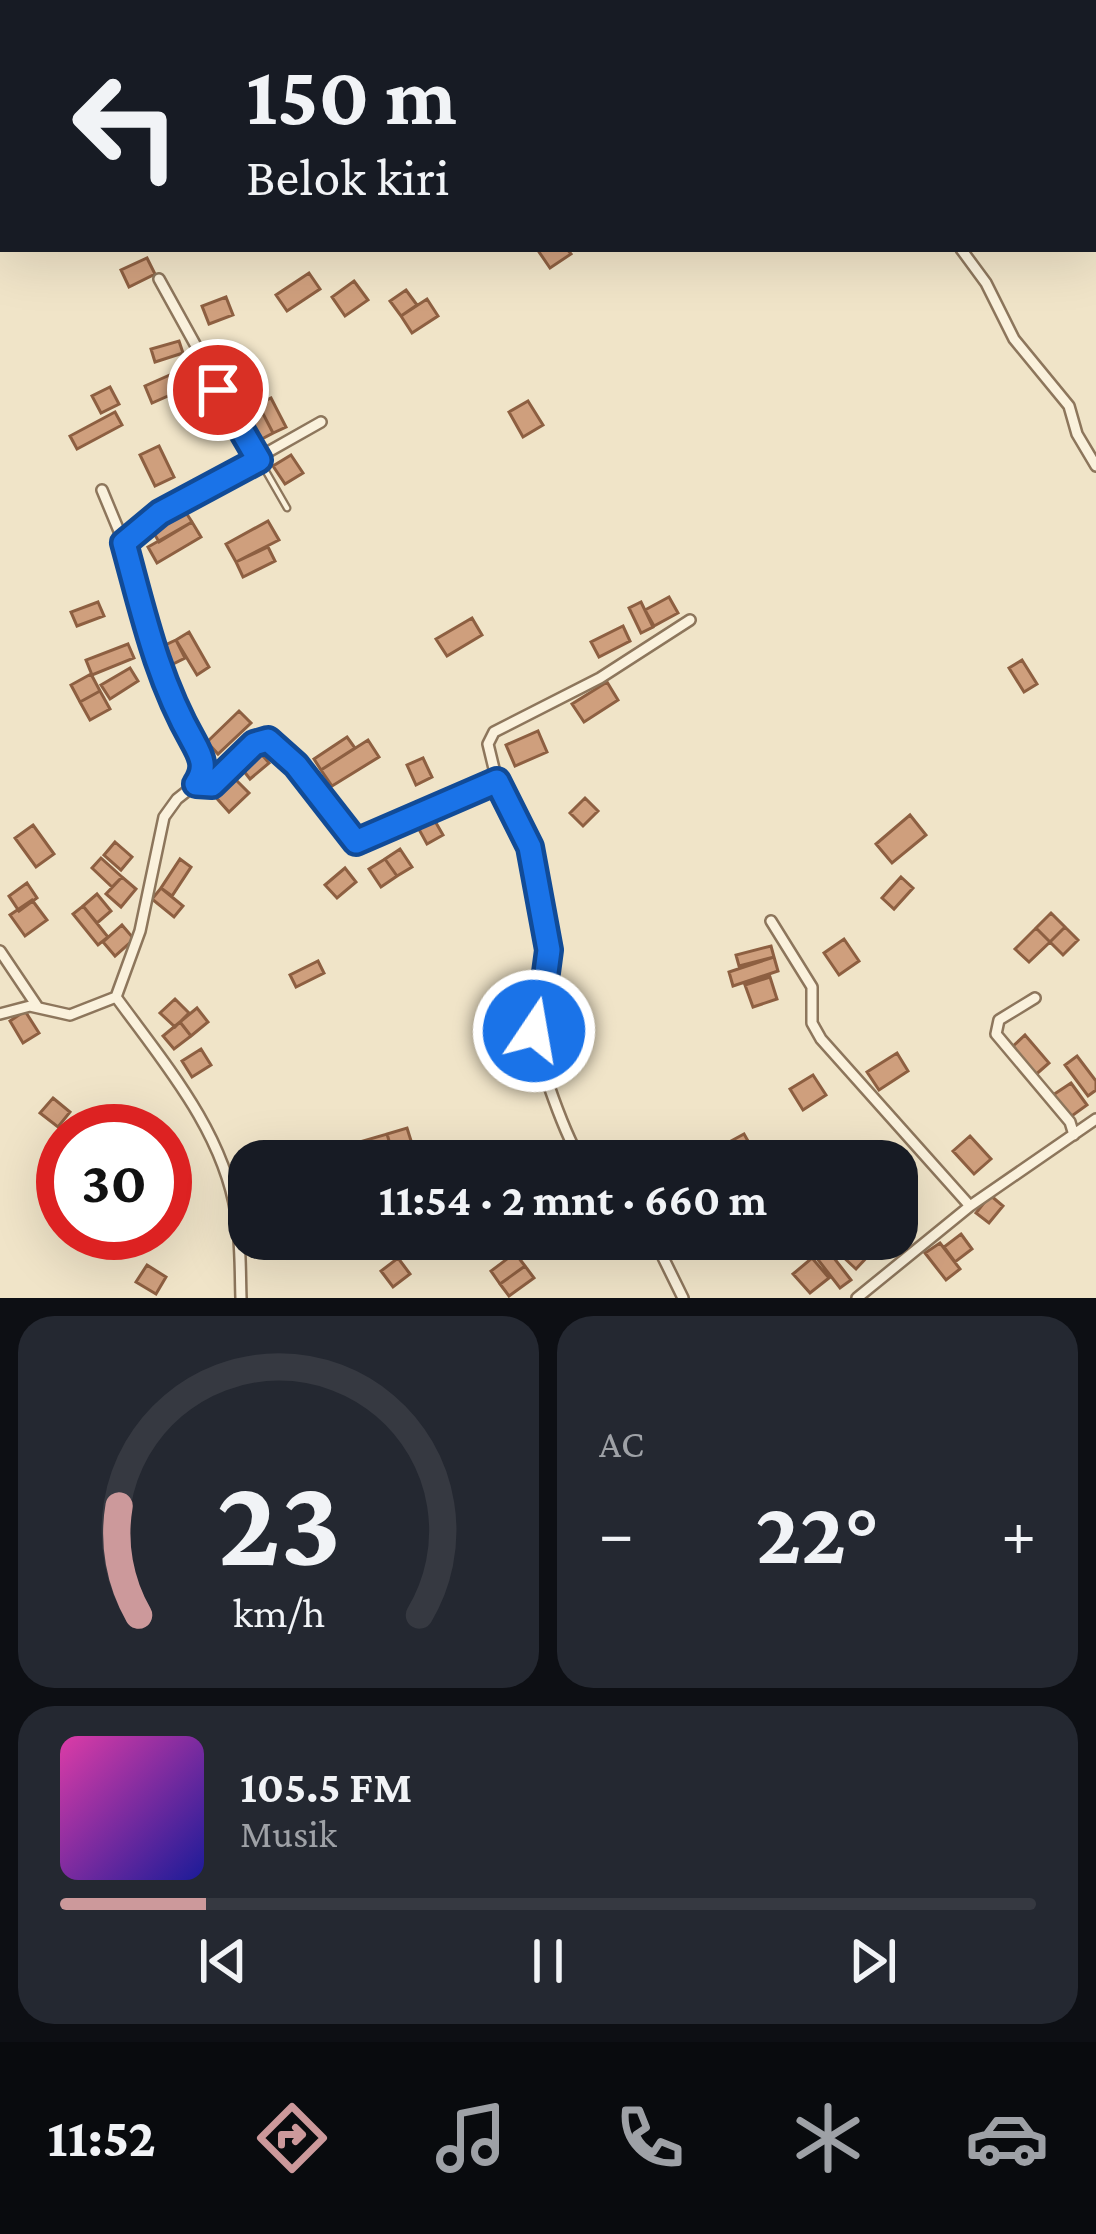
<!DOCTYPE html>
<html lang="id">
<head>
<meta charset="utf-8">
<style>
  :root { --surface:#171b24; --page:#242831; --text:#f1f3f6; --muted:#9ea1a6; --line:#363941; --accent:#cc999b }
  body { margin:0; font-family:"Crimson Pro",serif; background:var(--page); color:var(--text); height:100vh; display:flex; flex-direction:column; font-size:45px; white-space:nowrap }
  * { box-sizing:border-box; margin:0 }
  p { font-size:39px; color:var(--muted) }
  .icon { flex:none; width:66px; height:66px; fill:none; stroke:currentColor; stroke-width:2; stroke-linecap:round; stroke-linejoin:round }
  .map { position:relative; height:1298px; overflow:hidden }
  .sheet { display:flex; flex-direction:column; gap:18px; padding:18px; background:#0d0f14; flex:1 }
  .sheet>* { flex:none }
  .top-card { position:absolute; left:0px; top:0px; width:1098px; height:252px; box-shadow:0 12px 48px #0002; background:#171b24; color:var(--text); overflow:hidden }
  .speed { position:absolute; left:36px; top:1104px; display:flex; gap:24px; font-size:60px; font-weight:700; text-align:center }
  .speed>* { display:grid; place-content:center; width:156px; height:156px; border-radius:50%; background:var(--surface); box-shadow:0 12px 48px #0002; line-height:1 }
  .speed .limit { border:18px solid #d22; background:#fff; color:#111 }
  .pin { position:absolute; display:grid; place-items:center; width:102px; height:102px; color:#fff; margin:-51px; border:6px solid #fff; border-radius:50%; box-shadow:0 3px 12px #0007 }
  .me { position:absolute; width:132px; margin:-66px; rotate:12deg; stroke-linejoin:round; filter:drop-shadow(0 0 9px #0008) }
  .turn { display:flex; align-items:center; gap:42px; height:252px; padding:0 48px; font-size:54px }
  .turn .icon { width:156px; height:156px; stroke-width:2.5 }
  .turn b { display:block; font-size:84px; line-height:102px }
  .big { font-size:90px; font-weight:700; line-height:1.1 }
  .sheet .widget { flex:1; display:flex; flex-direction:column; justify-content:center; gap:18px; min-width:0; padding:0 42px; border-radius:36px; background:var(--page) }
  .sheet .dial { align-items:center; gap:0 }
  .dial svg { height:312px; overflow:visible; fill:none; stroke:var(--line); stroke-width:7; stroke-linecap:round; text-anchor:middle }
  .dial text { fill:var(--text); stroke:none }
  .song { display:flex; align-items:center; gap:36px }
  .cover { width:144px; height:144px; border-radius:18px; background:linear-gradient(135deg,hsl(320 70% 55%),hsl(240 70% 35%)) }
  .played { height:12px; border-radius:6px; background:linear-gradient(90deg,var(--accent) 15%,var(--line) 15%) }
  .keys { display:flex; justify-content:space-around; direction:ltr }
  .heat { display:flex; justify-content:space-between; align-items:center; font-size:66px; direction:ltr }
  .sheet .tiles { flex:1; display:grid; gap:18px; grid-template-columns:1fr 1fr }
  .widget:last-child { grid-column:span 2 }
  .trip { position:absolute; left:228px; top:1140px; width:690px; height:120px; border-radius:36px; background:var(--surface); box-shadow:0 12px 48px #0002; font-weight:700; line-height:120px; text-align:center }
  .tab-bar { display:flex; height:192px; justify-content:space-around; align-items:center; background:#090b0e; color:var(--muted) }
  .tab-bar .icon { width:84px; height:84px }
  .tab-bar .on { color:var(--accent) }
  .tab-bar b { font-size:54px; color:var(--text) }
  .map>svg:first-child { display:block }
</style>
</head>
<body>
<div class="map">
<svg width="1096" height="1298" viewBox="0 0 1096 1298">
  <rect width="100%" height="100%" fill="#f0e4c8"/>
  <path fill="#cf9f7d" stroke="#8d5f41" stroke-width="3" d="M537,249H567L571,254L550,268Z
    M147,258L155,274L129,287L121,270Z
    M309,273L320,289L287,311L276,295Z
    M354,281L368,300L345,316L332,297Z
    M406,290L417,305L401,316L390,301Z
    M226,297L233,315L209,324L202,306Z
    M427,299L438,316L412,333L401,316Z
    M179,341L183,353L155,362L151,349Z
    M236,354L246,366L227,382L217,370Z
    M188,367L195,384L152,403L145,386Z
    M249,373L256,386L234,399L226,387Z
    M110,387L119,404L101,413L92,396Z
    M271,398L286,427L273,433L258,404Z
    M528,401L543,425L523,437L509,412Z
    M258,404L273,433L258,441L243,412Z
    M115,412L122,425L77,449L70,436Z
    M159,446L174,477L155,486L140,455Z
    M291,455L303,473L285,484L273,466Z
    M183,508L192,522L159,542L151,528Z
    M268,521L279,540L236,562L226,544Z
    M192,522L201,537L157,563L148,547Z
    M268,547L275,561L243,577L236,562Z
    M669,597L678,613L654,626L645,610Z
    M98,602L104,616L77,626L71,612Z
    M641,602L653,627L641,633L629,608Z
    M472,618L482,635L447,656L436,639Z
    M623,626L630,641L599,657L591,642Z
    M189,632L209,667L197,675L176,640Z
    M176,640L185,658L169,666L159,648Z
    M128,644L134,658L92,675L86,660Z
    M1022,660L1037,684L1024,692L1009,668Z
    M130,668L138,681L110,699L101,685Z
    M91,674L100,691L80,702L71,685Z
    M607,682L618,700L584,722L572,704Z
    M100,691L110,709L90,720L80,702Z
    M239,711L251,723L218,754L207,742Z
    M538,731L547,752L515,766L506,745Z
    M347,737L355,748L321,770L314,759Z
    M368,740L379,757L332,786L321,770Z
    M258,750L269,763L250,779L239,765Z
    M423,758L432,777L416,785L407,765Z
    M231,775L249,793L229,812L212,793Z
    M585,798L598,811L583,826L570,813Z
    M910,815L926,835L892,863L876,844Z
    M432,816L443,835L427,844L416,824Z
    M33,825L54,854L36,867L15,838Z
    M115,842L132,857L121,870L104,855Z
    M400,849L412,867L397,876L385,859Z
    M101,858L122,877L112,887L92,868Z
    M180,859L191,867L172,896L161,888Z
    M385,859L397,876L381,887L369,869Z
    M345,868L356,882L337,898L325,885Z
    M122,877L136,889L121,907L106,894Z
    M901,877L913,888L894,909L882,898Z
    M27,883L37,898L19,911L9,896Z
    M161,888L183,906L174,917L152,899Z
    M97,894L111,911L97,923L83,906Z
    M32,900L47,920L25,936L10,915Z
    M83,906L108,937L98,945L73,914Z
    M1051,913L1065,927L1050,942L1036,928Z
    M122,925L134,939L115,956L103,942Z
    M1065,927L1078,940L1063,955L1050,942Z
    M1036,928L1050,942L1029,962L1015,949Z
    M844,939L859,961L839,975L824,953Z
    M771,946L774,957L739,966L736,955Z
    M774,957L778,971L733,986L729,972Z
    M318,961L324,973L296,987L290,975Z
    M770,977L777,999L753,1007L745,985Z
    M175,999L189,1013L175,1027L160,1013Z
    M197,1008L208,1022L191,1036L180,1022Z
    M25,1011L39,1033L23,1043L10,1021Z
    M180,1022L191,1036L174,1049L163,1036Z
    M1025,1035L1049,1063L1033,1077L1010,1049Z
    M201,1049L211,1065L192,1077L182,1061Z
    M897,1053L908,1071L879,1090L867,1072Z
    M1077,1056L1096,1081V1090L1088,1096L1065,1065Z
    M813,1075L826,1095L803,1110L790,1089Z
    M1071,1083L1087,1105L1069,1118L1053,1095Z
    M53,1098L70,1112L58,1127L40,1113Z
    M407,1128L413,1147L393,1154L387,1134Z
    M387,1134L393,1154L369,1161L363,1141Z
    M744,1134L752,1148L725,1161L718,1148Z
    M970,1136L991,1159L974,1174L953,1151Z
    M990,1195L1003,1206L989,1223L976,1213Z
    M961,1234L972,1249L955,1262L944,1247Z
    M820,1240L851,1280L840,1288L809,1248Z
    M854,1241L869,1255L856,1269L841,1255Z
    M940,1243L960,1269L946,1280L925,1253Z
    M515,1253L525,1266L500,1284L491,1271Z
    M398,1258L410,1274L393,1287L381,1271Z
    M812,1258L829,1278L810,1293L793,1274Z
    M147,1265L166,1277L156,1294L136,1282Z
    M525,1266L534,1278L509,1296L500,1284Z"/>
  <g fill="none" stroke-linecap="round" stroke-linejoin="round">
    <defs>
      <path id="lane" d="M260,461L287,508"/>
      <path id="street" d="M259,0L261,3
        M829,0L831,3
        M961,249L986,283L1014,339L1069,406L1077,434L1096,466
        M159,279L259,460
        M102,490L124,543
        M497,781L488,744L494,732L600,678L690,620
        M196,784L212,785L254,744L268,740L296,765L356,842L497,781C527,833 543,888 549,949C551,973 534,988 532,1011C530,1043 564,1132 581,1161
        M771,921L812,987V1023L821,1039L970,1206
        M0,951L37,1006
        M116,997C164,1063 223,1131 236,1214C241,1241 240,1271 241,1298
        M1035,998L999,1020L996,1034L1070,1122L1074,1135
        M0,1014L30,1006L70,1015L116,997L140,931L164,817L177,799L196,784L203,764L168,698L124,543L160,513L321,422
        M654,1239L683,1298
        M857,1298L970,1206L1096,1119"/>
    </defs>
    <use href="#lane" stroke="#8d765c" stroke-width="9"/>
    <use href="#street" stroke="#8d765c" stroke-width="14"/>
    <use href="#lane" stroke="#faf1dc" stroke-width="4.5"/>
    <use href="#street" stroke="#faf1dc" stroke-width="9"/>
  </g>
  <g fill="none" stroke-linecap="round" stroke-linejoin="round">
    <defs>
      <path id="route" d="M218,390L259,460L160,513L124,543C143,612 157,678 193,741C202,757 207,768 196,784L212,785L254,744L268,740L296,765L356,842L497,781L530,847L549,950L545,980L534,1000V1031"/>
    </defs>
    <use href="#route" stroke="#114b97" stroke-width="30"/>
    <use href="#route" stroke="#1a73e8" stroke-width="21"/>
  </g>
</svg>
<div class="speed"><div class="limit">30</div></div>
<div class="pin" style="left:218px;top:390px;background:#d93025"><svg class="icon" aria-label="arrive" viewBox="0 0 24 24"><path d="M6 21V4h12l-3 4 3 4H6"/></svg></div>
<svg class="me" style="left:534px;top:1031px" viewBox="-20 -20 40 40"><circle r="17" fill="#1a73e8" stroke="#fff" stroke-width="3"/><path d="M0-11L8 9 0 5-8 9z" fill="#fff"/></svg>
<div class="trip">11:54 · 2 mnt · 660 m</div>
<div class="top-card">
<div class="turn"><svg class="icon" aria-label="left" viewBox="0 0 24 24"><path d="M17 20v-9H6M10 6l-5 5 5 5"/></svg><div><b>150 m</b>Belok kiri</div></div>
</div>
</div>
<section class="sheet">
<div class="tiles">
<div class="widget dial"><svg viewBox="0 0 100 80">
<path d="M14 69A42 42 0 1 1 86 69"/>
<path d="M14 69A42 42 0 0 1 9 41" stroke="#cc999b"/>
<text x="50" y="56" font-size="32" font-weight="700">23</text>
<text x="50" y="72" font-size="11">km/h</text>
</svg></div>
<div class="widget"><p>AC</p>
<div class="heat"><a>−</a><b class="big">22°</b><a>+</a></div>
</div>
<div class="widget">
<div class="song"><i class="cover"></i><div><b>105.5 FM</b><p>Musik</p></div></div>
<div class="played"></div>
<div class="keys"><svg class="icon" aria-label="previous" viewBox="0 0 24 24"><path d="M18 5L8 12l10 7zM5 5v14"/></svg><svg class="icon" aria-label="pause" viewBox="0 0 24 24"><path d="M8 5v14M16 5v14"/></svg><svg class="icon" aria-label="next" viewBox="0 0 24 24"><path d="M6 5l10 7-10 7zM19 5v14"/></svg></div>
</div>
</div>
</section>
<nav class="tab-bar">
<b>11:52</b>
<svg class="icon on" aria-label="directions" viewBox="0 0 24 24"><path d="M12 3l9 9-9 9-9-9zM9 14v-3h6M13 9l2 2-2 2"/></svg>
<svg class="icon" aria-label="music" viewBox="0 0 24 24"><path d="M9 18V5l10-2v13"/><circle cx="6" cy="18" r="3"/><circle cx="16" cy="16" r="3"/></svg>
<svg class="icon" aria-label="phone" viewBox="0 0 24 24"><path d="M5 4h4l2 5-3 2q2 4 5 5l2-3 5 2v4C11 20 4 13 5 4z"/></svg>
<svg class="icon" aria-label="climate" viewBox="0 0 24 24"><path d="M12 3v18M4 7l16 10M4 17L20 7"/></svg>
<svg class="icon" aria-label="car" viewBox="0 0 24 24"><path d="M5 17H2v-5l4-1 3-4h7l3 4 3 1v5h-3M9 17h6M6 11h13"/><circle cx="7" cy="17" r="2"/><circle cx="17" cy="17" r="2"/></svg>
</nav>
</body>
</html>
